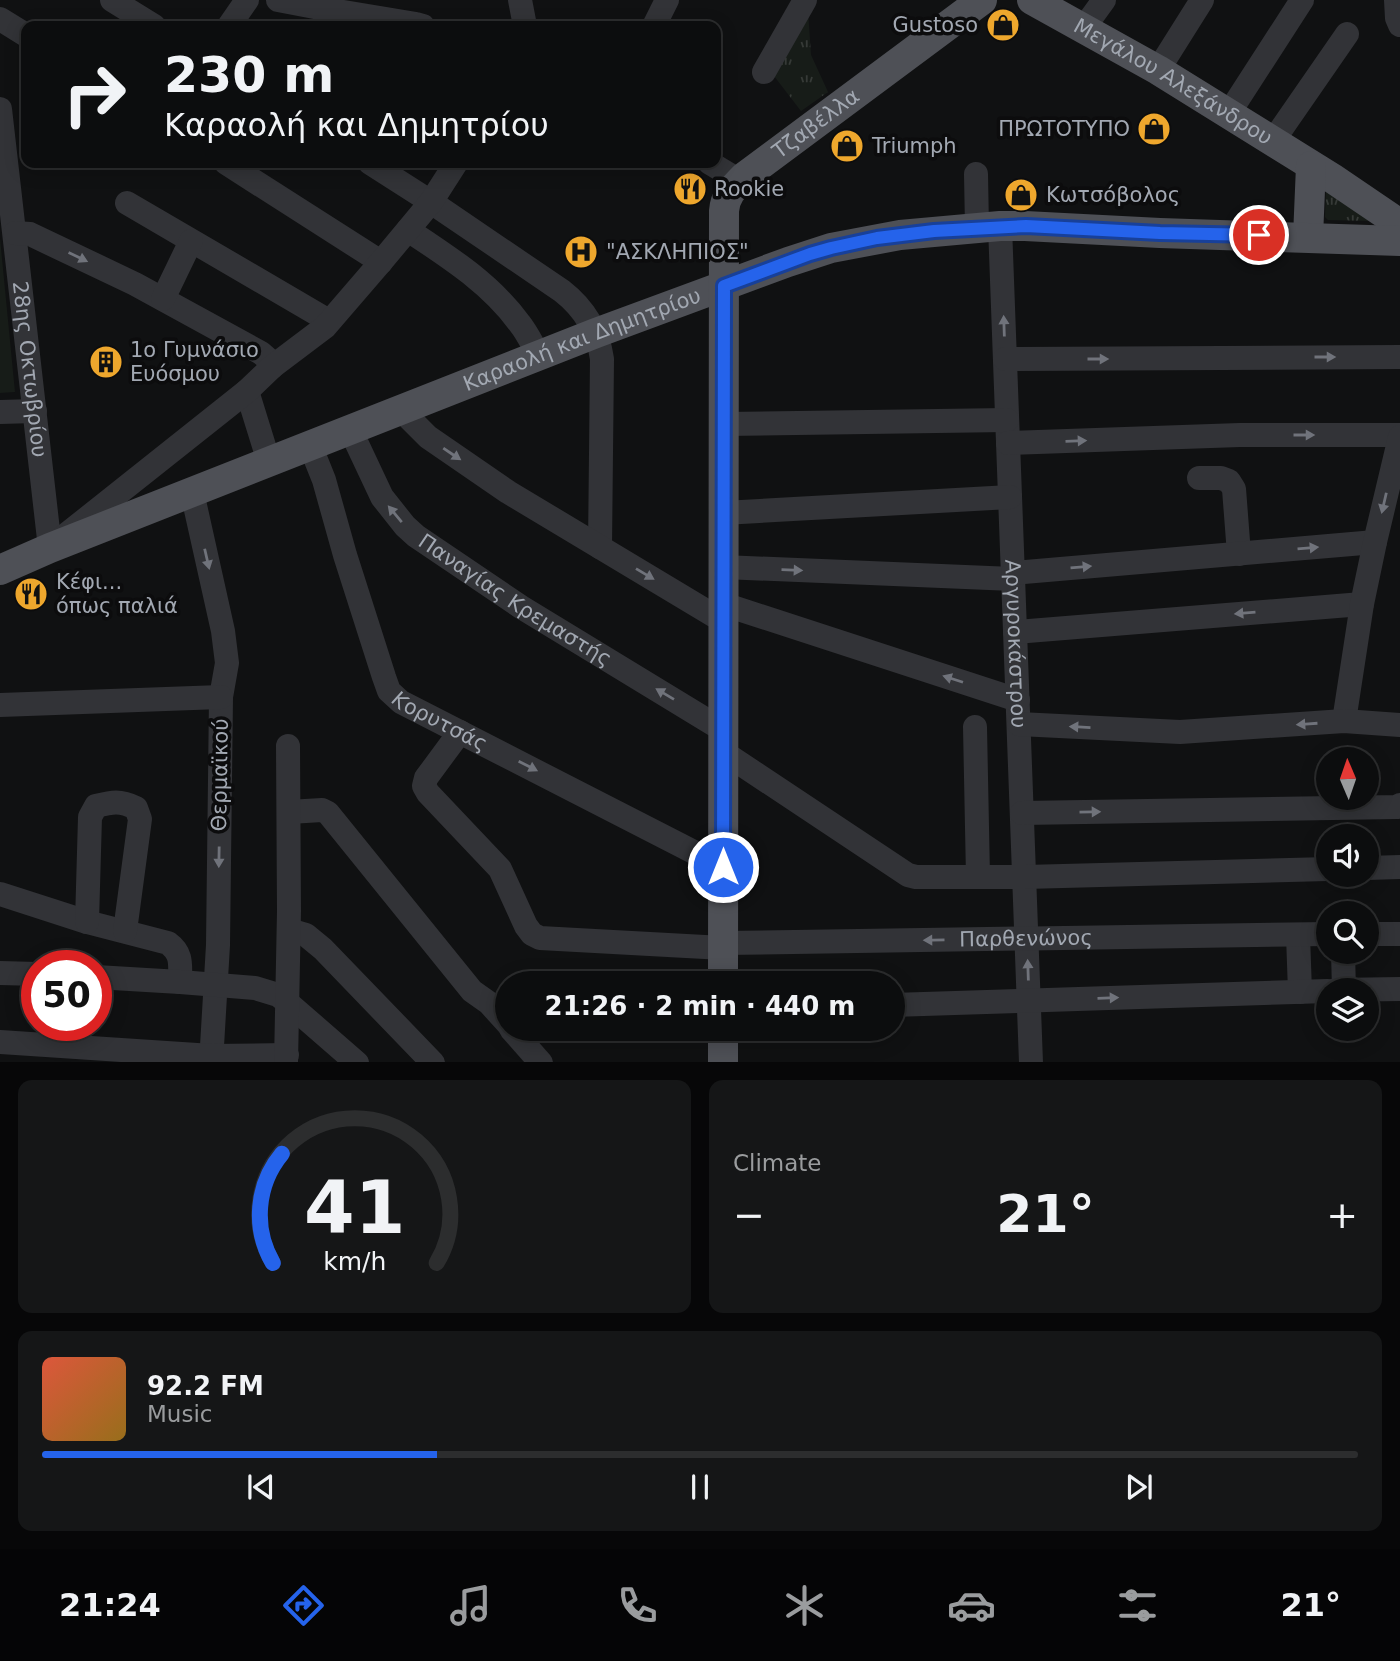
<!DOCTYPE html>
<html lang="en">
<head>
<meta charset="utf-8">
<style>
  :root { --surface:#0c0d0e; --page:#151617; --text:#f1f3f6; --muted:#9a9c9e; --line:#2c2d2e; --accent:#2563eb }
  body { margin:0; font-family:"DejaVu Sans",sans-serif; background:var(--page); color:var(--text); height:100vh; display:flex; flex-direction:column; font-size:26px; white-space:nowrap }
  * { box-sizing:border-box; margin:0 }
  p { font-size:23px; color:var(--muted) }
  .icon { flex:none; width:38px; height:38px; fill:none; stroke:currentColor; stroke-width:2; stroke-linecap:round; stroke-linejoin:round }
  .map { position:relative; height:1062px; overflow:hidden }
  .side { display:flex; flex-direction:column; gap:18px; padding:18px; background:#070708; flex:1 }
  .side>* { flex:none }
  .top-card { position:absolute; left:21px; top:21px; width:700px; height:147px; border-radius:14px; box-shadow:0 4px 18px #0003,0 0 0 2px var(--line); background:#0c0d0e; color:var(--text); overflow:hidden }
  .needle { width:46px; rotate:358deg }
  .fabs { position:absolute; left:1316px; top:747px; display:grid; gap:14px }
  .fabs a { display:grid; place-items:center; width:63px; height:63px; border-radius:50%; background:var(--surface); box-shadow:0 4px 18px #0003,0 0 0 2px var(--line); font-size:35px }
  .speed { position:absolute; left:21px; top:950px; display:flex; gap:14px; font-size:35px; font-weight:700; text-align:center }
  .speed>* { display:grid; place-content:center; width:91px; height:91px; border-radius:50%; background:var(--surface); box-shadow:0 4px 18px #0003,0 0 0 2px var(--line); line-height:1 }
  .speed .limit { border:10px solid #d22; background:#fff; color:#111 }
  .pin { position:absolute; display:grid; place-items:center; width:60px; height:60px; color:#fff; margin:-30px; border:4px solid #fff; border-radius:50%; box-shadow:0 2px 7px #0007 }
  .me { position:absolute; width:77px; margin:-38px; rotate:0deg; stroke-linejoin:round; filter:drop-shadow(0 0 5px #0008) }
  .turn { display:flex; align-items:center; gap:24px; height:147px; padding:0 28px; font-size:32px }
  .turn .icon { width:91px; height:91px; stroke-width:2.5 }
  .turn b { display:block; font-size:49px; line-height:60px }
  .big { font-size:52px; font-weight:600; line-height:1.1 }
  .side .widget { flex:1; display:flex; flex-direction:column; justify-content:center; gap:10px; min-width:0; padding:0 24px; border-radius:14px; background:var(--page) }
  .side .dial { align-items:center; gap:0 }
  .dial svg { height:182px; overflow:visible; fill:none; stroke:var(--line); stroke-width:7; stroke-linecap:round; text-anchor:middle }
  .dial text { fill:var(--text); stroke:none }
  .song { display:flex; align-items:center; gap:21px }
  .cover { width:84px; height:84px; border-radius:10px; background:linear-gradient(135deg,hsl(10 70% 55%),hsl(40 70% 35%)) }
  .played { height:7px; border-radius:4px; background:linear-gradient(90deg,var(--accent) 30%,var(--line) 30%) }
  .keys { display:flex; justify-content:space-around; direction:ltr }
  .heat { display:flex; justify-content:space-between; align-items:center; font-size:38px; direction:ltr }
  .side .tiles { flex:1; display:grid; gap:18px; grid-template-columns:1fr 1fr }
  .widget:last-child { grid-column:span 2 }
  .trip { position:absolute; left:495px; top:971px; width:410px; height:70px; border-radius:35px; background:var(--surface); box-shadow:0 4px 18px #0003,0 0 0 2px var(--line); font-weight:600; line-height:70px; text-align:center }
  .tab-bar { display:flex; height:112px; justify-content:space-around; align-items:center; background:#050506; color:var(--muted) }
  .tab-bar .icon { width:49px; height:49px }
  .tab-bar .current { color:var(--accent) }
  .tab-bar b { font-size:32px; color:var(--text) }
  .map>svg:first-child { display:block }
</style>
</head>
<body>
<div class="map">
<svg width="1400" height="1063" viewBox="0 0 1400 1063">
  <defs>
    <pattern id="grass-tufts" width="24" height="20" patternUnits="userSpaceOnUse" patternTransform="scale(1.75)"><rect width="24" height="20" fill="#171c18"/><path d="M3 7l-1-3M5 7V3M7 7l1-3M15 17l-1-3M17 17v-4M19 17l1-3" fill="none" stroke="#363a37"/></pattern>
  </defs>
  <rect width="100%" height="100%" fill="#101112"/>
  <path fill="url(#grass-tufts)" d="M808,11L811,55L828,92L801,111L771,72Z
    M1326,189L1371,221L1328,220L1325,217Z"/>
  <path fill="#171c18" d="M0,238L15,392L0,393Z"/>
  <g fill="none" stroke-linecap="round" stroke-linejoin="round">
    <g stroke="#323337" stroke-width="24">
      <path d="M112,0L154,26"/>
      <path d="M278,0L325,9L416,24L423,26"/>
      <path d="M520,0L525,26"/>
      <path d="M1396,0L1397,18L1400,25"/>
      <path d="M0,19L26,35"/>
      <path d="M229,26L247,0"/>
      <path d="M654,26L667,0"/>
      <path d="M1083,29L1104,0"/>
      <path d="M1158,70L1202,0"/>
      <path d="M764,72L805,0"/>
      <path id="s1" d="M0,109L50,548"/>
      <path d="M1229,113L1302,0"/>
      <path d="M1273,141L1347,34"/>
      <path d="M226,163L381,262"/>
      <path d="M370,163L431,202L562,291C585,309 598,331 602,359L600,547"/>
      <path d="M710,163L740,181"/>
      <path d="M976,174L977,228"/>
      <path d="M127,203L329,321"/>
      <path id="s2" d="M1000,226L1031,1063"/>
      <path d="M408,230C449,257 491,284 520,324C528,334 533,346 540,357"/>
      <path d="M15,233L30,234L135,284L261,353L269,360L272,367"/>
      <path d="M163,299L191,241"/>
      <path d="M1005,359L1400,357"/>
      <path d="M247,391L269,462"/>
      <path d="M401,410L428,437L508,492L723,621"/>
      <path d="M0,412L35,411"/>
      <path d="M724,424L1007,420"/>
      <path id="s3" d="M350,429L382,497L405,526L416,536L521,607L723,730"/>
      <path d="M1008,443L1240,435H1400"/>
      <path id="s4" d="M310,445L324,480L345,555L384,677L389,691L401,702L723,867"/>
      <path d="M1199,478H1221L1229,481L1234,489L1239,554"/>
      <path d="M192,492L223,631L227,663L221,697L218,945L211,1063"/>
      <path d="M723,513L1010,497"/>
      <path d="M62,538L247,391L272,367L325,327L381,262L431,202L456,163"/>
      <path d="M723,567L1013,579"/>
      <path d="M1013,573L1375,542"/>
      <path d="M723,604L1018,700"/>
      <path d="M1015,632L1362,604"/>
      <path d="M0,705L221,697"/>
      <path d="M1344,721L1362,604L1375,542L1400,437"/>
      <path d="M1019,724L1180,732L1344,721L1400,725"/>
      <path d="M975,727L978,877"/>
      <path d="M460,732L426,778L424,786L428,793L500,869L526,926L532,934L540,938L723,948"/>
      <path d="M723,752L908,875L916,877H1025L1328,869"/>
      <path d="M289,812L322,810L328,813L472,991L489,1003L508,1024"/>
      <path d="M1022,813L1397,807L1400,805"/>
      <path d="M1367,868L1400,867"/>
      <path d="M0,894L87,922L168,943C183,954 180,965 180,982"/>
      <path d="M87,922L90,817L96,806C112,802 120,800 136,808L140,819L125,931"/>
      <path d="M289,930L306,935L323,949L433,1063"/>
      <path d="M1367,934H1400"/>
      <path d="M1298,935L1300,992"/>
      <path id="s5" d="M723,943L1328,934"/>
      <path d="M1343,952L1344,990"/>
      <path d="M0,973L37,974"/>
      <path d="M96,977L180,982L255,988L278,995L288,1003L357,1063"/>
      <path d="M1336,990L1400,989"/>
      <path d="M892,1005L1328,991"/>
      <path d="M511,1029L541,1063"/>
      <path d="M0,1042L212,1056L287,1055"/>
      <path d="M286,1063L289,911L288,746"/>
    </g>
    <g stroke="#4e5056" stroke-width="30">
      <path id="s6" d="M1032,0L1158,70L1332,178L1400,224"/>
      <path d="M1308,237L1311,166"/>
      <path id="s7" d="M0,570L50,548L596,333L788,262L831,248L900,235L1000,226H1025L1160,233L1400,241"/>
      <path id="s8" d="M723,984L724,211C725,196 733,188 744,177L982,0"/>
      <path d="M723,1029V1063"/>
    </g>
  </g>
  <defs><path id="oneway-solid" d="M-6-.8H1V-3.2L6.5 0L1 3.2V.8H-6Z" transform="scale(1.75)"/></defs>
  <g fill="#70737b">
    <use href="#oneway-solid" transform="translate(78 257) rotate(26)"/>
    <use href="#oneway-solid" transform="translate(1004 326) rotate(-92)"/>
    <use href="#oneway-solid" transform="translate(1325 357)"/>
    <use href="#oneway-solid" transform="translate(1098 359)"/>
    <use href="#oneway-solid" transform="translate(1304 435)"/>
    <use href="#oneway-solid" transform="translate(1076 441) rotate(-2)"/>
    <use href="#oneway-solid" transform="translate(452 454) rotate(34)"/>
    <use href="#oneway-solid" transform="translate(1384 503) rotate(103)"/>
    <use href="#oneway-solid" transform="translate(395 514) rotate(-130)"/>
    <use href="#oneway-solid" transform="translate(1308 548) rotate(-5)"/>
    <use href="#oneway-solid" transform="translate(207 559) rotate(77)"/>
    <use href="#oneway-solid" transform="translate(1081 567) rotate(-5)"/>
    <use href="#oneway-solid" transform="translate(792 570) rotate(2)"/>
    <use href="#oneway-solid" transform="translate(645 574) rotate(31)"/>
    <use href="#oneway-solid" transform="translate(1245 613) rotate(175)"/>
    <use href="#oneway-solid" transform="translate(953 679) rotate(-162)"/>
    <use href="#oneway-solid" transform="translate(665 694) rotate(-149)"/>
    <use href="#oneway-solid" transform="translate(1307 724) rotate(176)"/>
    <use href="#oneway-solid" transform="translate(1080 727) rotate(-177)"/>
    <use href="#oneway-solid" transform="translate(528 766) rotate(27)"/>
    <use href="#oneway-solid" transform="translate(1090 812) rotate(-1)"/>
    <use href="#oneway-solid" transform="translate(219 857) rotate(91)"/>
    <use href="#oneway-solid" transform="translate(934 940) rotate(179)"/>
    <use href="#oneway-solid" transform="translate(1028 970) rotate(-92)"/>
    <use href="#oneway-solid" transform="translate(1108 998) rotate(-2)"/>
  </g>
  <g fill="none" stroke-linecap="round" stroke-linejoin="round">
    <defs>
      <path id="route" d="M723,867L724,286L810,254L831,248L877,238L934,231L1026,226L1160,233L1259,235"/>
    </defs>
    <use href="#route" stroke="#184099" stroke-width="18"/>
    <use href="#route" stroke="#2563eb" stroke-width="12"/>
  </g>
  <defs>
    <symbol id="shop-disc" viewBox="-11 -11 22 22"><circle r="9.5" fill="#eea72d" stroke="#0c0c0d"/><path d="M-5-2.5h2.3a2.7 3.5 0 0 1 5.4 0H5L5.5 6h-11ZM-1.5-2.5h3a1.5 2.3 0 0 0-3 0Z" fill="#111"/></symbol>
    <symbol id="restaurant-disc" viewBox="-11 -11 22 22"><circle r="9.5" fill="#eea72d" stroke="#0c0c0d"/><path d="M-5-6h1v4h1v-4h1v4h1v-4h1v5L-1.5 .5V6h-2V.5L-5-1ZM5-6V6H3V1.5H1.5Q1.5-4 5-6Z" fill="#111"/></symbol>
    <symbol id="hospital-disc" viewBox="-11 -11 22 22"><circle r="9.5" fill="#eea72d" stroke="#0c0c0d"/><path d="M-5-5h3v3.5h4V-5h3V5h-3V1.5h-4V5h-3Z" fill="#111"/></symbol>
    <symbol id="building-disc" viewBox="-11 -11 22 22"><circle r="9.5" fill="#eea72d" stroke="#0c0c0d"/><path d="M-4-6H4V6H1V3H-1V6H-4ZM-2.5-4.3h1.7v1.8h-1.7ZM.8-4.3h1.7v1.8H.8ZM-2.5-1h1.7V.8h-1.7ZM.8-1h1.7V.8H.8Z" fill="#111"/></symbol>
  </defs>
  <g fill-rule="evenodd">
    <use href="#shop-disc" x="984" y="6" width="38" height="38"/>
    <use href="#shop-disc" x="1135" y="110" width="38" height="38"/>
    <use href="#shop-disc" x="828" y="127" width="38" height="38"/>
    <use href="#restaurant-disc" x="671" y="170" width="38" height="38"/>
    <use href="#shop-disc" x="1002" y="176" width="38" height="38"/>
    <use href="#hospital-disc" x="562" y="233" width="38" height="38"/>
    <use href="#building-disc" x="87" y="343" width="38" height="38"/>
    <use href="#restaurant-disc" x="12" y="575" width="38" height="38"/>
  </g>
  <g text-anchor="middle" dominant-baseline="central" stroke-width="7" stroke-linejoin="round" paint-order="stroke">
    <g font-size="21" fill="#a2a8b2" stroke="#0c0c0d" text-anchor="start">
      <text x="978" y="25" text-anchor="end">Gustoso</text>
      <text x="1130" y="129" text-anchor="end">ΠΡΩΤΟΤΥΠΟ</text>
      <text x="872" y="146">Triumph</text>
      <text x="714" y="189">Rookie</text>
      <text x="1046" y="195">Κωτσόβολος</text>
      <text x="606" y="252">"ΑΣΚΛΗΠΙΟΣ"</text>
      <text x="130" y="350">1ο Γυμνάσιο<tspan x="130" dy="24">Ευόσμου</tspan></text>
      <text x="56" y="582">Κέφι...<tspan x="56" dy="24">όπως παλιά</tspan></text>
    </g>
    <g font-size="21" fill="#a2a8b2" stroke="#0c0c0d">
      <text stroke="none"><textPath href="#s6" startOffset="163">Μεγάλου Αλεξάνδρου</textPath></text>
      <text stroke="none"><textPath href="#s8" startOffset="903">Τζαβέλλα</textPath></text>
      <text stroke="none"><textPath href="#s7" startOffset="626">Καραολή και Δημητρίου</textPath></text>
      <text stroke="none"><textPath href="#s1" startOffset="262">28ης Οκτωβρίου</textPath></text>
      <text stroke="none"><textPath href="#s3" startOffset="245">Παναγίας Κρεμαστής</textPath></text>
      <text stroke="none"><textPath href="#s2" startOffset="418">Αργυροκάστρου</textPath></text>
      <text stroke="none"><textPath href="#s4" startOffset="318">Κορυτσάς</textPath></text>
      <text transform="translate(220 775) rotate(-89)">Θερμαϊκού</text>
      <text stroke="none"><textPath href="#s5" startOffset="303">Παρθενώνος</textPath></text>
    </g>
  </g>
</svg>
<div class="fabs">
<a><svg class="needle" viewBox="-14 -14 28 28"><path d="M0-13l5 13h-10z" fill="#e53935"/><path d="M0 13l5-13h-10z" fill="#9a9c9e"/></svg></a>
<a><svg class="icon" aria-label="sound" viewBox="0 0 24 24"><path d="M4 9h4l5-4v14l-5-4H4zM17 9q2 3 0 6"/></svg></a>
<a><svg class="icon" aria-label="search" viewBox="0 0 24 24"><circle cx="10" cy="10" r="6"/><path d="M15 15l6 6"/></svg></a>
<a><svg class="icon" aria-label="layers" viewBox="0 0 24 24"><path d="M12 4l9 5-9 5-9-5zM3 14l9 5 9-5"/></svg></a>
</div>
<div class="speed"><div class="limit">50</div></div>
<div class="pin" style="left:1259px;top:235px;background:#d93025"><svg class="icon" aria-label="arrive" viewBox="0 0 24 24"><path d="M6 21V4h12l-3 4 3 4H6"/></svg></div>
<svg class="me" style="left:723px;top:867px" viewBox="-20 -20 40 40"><circle r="17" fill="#2563eb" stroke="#fff" stroke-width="3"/><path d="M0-11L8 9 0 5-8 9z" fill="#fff"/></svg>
<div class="trip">21:26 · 2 min · 440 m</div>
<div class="top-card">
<div class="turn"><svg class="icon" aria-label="right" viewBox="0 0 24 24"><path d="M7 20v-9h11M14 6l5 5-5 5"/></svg><div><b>230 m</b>Καραολή και Δημητρίου</div></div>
</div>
</div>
<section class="side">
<div class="tiles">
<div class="widget dial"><svg viewBox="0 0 100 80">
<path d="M14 69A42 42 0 1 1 86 69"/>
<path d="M14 69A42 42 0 0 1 18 21" stroke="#2563eb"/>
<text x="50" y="56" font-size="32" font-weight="700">41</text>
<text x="50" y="72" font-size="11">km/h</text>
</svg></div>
<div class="widget"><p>Climate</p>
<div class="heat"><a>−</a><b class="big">21°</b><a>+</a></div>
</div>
<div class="widget">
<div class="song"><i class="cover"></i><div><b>92.2 FM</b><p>Music</p></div></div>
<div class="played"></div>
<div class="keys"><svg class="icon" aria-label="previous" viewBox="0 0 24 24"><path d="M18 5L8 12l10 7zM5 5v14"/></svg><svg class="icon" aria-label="pause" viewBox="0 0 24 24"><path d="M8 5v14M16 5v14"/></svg><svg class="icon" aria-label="next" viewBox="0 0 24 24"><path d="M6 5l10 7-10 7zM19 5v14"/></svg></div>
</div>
</div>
</section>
<nav class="tab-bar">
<b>21:24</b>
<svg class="icon current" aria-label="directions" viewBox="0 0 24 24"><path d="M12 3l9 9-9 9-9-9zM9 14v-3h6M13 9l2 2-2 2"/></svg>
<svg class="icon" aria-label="music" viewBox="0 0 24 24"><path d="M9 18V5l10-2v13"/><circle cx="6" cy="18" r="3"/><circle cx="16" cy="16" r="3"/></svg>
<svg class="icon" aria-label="phone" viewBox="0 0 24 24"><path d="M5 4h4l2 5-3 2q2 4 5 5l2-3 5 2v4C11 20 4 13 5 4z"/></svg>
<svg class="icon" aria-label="climate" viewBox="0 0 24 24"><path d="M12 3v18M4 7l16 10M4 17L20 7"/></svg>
<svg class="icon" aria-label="car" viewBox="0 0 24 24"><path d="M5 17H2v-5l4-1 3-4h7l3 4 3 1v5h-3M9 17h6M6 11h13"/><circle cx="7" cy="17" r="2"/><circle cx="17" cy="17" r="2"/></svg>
<svg class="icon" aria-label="filters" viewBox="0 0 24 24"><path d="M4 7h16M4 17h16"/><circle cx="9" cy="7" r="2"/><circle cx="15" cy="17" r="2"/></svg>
<b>21°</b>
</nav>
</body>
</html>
